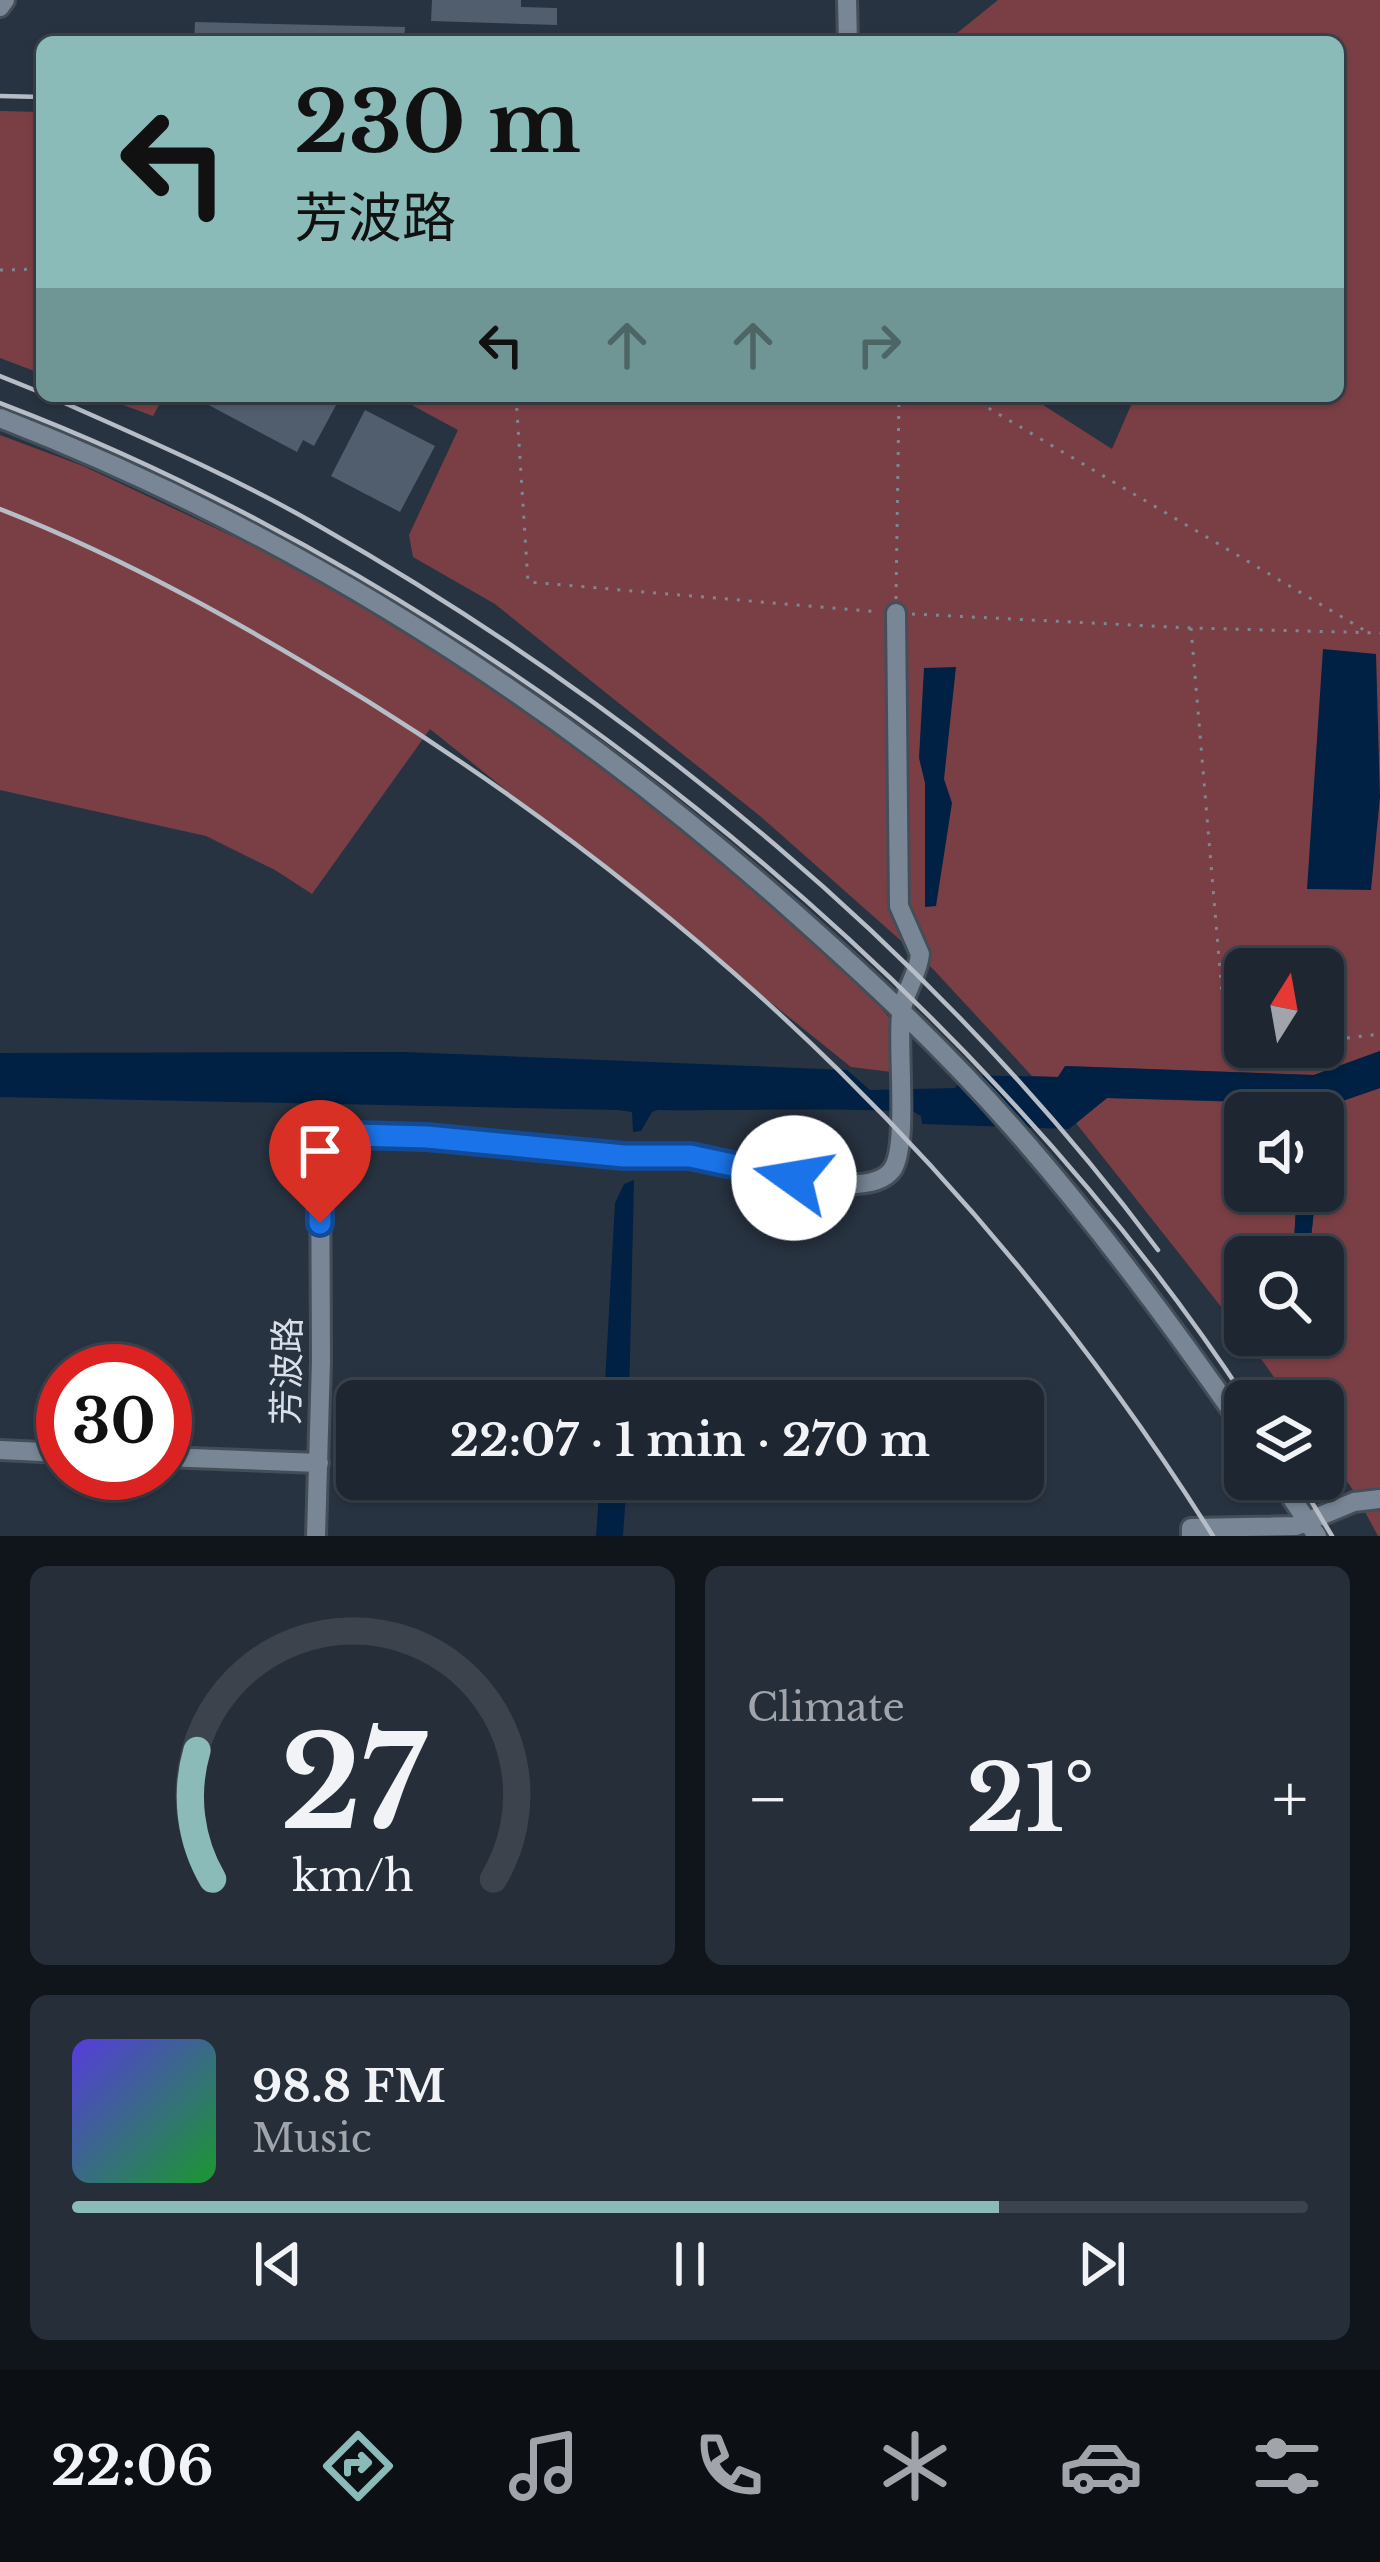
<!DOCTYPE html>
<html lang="en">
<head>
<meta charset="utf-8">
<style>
  :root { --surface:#1e2631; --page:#262e39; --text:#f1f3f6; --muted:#a1a5ab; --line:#3c434d; --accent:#8bbbb9 }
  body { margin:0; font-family:"Libre Baskerville","Noto Sans SC",serif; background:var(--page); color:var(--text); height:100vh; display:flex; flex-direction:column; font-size:45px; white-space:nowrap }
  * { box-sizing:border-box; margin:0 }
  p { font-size:39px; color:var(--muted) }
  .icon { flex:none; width:66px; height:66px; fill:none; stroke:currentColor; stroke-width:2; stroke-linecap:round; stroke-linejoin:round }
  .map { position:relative; height:1536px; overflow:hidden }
  .panel { display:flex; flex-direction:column; gap:30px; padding:30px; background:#10151b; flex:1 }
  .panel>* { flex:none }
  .banner { position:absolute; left:36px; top:36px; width:1308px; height:366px; border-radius:18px; box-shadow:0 3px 9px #0004,0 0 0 3px var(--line); background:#8bbbb9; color:#111; overflow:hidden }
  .needle { width:78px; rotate:11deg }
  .fabs { position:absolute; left:1224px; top:948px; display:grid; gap:24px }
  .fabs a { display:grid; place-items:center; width:120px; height:120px; border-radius:18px; background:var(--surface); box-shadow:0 3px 9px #0004,0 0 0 3px var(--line); font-size:60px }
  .speed { position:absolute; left:36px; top:1344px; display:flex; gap:24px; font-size:60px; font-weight:700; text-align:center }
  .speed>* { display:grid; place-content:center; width:156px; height:156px; border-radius:50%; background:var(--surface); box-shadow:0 3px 9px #0004,0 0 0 3px var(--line); line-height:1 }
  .speed .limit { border:18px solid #d22; background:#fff; color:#111 }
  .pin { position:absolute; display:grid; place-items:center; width:102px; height:102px; color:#fff; margin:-123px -51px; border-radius:50% 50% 50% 0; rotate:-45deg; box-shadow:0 0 12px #0007 }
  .pin .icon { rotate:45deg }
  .me { position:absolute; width:132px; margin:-66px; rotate:283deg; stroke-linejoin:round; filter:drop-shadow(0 0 9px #0008) }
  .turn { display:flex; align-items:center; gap:42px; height:252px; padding:0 60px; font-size:54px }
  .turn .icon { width:156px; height:156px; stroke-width:2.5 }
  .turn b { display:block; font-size:84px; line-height:102px }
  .lanes { display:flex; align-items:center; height:114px; padding:0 60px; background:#0003; justify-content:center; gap:60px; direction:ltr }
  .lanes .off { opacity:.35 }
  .big { font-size:90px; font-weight:700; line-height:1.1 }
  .panel .card { flex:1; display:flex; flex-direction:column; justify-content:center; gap:18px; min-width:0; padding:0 42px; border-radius:18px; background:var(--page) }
  .panel .dial { align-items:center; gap:0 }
  .dial svg { height:312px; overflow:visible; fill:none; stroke:var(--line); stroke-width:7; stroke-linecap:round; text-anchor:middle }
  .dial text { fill:var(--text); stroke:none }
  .song { display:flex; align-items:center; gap:36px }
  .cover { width:144px; height:144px; border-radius:18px; background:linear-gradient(135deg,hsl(250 70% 55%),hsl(130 70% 35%)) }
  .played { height:12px; border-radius:6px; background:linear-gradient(90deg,var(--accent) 75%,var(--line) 75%) }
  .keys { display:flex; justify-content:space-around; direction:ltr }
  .heat { display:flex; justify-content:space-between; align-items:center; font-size:66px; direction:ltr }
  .panel .tiles { flex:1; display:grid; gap:30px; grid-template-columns:1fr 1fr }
  .card:last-child { grid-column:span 2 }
  .trip { position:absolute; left:336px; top:1380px; width:708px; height:120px; border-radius:18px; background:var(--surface); box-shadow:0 3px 9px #0004,0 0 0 3px var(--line); font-weight:700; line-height:120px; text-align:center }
  .tabs { display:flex; height:192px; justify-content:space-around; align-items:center; background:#0c0f14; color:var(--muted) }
  .tabs .icon { width:84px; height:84px }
  .tabs .active { color:var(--accent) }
  .tabs b { font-size:54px; color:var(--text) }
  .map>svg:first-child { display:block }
</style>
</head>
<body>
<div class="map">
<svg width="1380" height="1536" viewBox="0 0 1380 1536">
  <rect width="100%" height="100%" fill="#283341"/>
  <path fill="#7a3f44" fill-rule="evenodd" d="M998,0H1380V1051L1314,1075L1066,1066L1058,1077L1032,1076L933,969L760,816L495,604L413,557L409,535L458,430L395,396H1029L1112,449L1135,396H1338V42H946ZM1245,969H1323V1047H1245Z
    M0,111L42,112V374L0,358Z
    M99,396H164L153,416Z
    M0,435L83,466L294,565L509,695L689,832L874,1000L893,1022L892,1072L851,1067L430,729L312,894L275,870L206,836L0,790Z
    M1380,1088V1536H1378L1355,1493L1323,1447V1401H1291L1249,1342L1076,1123L1107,1098L1302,1104V1113H1245V1191H1297L1293,1257H1245V1335H1323V1257H1309L1316,1191H1323L1325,1107Z"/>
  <path fill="#002143" d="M1323,649L1376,654L1380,797L1371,890L1307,889Z
    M956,667L944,779L952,803L936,906L925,907V783L919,758L924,668Z
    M1380,1051V1088L1325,1107L1323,1124V1113H1302V1103L1107,1098L1069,1129L922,1124L921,1116L914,1112C828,1107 744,1111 658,1110L652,1112L641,1131L633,1132L632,1112L618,1110L0,1097V1053L406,1052L847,1070L870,1090L955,1088L965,1075L1058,1077L1065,1066L1314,1075Z
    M634,1180L629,1401H604L615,1203L624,1184Z
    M1297,1191H1316L1309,1257H1293Z
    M600,1479H627L623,1536H596Z"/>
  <path fill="#515e6d" d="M432,0H521V7L557,8V25L431,21Z
    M195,22L405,27L404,42H194Z
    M206,396H341L314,446L303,440L297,452L203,402Z
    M365,410L435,446L400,512L331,476Z"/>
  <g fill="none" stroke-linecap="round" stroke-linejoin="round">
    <defs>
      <path id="minor" d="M847,0L848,42
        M0,7L5,0
        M0,418C291,531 555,700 788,907C867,977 944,1049 1014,1129C1097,1224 1173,1326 1245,1430
        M0,1450L63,1453
        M165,1457L319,1463
        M1279,1479L1317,1536
        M316,1536L321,1361L320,1134C413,1135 503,1148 595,1154C634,1157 676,1152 714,1159C750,1166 866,1205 892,1170C909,1147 897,1049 901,1015C903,993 918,976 920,954L899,906L896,613
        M1191,1536V1528L1296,1526L1354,1502L1380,1499"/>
    </defs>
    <use href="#minor" stroke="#444e59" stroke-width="24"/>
    <path stroke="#7d8692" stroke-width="3" stroke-dasharray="3 9" stroke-linecap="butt" d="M0,270L42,269
      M516,396L528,582L879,612
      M968,396L1364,630
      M896,599L899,396
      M912,614L1191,628L1380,633
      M1191,628L1227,1053L1277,1047
      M1323,1041L1380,1034"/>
    <use href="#minor" stroke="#788695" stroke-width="18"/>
    <path stroke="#b6bdc7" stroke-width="4.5" d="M0,96L42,97
      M0,376L42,393
      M49,396C140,437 233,476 319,526C641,710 935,952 1158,1250
      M0,403C479,585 965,972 1247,1401
      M0,509C130,560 251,629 369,702C715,919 995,1190 1213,1536
      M1298,1479L1332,1536"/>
  </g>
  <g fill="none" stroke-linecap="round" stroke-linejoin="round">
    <defs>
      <path id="route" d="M320,1223V1134L427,1137L624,1156H690L794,1178"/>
    </defs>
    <use href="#route" stroke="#114b97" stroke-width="30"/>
    <use href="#route" stroke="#1a73e8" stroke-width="21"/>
  </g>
  <g text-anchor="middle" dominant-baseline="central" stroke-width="12" stroke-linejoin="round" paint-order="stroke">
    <g font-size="36" fill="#d8dfe8" stroke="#283341">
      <text transform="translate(287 1371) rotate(-89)">芳波路</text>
    </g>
  </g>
</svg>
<div class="fabs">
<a><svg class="needle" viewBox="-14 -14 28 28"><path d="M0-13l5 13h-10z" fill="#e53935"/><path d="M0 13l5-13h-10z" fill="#a1a5ab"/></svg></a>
<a><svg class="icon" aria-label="sound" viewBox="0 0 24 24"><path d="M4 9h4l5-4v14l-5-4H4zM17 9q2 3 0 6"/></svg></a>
<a><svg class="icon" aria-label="search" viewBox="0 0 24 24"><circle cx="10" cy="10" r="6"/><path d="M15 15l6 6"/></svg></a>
<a><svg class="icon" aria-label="layers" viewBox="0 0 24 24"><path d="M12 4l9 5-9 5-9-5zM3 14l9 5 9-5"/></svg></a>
</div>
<div class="speed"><div class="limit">30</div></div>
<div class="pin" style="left:320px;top:1223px;background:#d93025"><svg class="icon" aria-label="arrive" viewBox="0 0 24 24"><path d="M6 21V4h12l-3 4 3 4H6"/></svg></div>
<svg class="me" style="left:794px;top:1178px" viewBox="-20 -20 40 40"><circle r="19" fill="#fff"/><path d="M0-13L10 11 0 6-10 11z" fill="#1a73e8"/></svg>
<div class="trip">22:07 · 1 min · 270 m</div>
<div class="banner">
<div class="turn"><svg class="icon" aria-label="left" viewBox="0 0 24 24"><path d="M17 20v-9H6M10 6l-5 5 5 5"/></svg><div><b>230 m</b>芳波路</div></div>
<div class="lanes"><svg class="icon" aria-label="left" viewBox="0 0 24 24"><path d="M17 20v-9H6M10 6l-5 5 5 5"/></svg><svg class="icon off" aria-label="ahead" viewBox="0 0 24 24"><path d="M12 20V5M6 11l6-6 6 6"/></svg><svg class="icon off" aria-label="ahead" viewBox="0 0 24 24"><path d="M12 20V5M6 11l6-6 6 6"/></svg><svg class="icon off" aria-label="right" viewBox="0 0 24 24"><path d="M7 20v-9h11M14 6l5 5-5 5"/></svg></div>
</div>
</div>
<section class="panel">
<div class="tiles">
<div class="card dial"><svg viewBox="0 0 100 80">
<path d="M14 69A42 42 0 1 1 86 69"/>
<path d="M14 69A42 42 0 0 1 10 36" stroke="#8bbbb9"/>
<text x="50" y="56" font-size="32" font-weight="700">27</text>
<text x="50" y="72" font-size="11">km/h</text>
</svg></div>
<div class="card"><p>Climate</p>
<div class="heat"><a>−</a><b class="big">21°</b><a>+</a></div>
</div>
<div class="card">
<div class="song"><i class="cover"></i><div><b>98.8 FM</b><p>Music</p></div></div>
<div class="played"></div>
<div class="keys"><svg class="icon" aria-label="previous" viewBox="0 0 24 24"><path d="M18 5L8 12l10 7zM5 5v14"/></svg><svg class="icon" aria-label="pause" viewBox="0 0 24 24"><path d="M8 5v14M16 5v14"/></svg><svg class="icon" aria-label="next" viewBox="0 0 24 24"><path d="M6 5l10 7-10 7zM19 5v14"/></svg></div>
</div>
</div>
</section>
<nav class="tabs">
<b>22:06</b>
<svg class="icon active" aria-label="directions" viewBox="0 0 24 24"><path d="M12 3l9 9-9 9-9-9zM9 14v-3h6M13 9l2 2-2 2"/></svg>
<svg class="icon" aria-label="music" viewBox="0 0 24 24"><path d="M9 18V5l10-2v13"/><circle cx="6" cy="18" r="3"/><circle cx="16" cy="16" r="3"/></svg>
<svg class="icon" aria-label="phone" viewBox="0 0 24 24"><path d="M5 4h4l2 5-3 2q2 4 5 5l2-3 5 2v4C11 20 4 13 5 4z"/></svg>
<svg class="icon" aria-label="climate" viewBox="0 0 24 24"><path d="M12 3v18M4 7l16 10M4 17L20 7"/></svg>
<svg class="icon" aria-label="car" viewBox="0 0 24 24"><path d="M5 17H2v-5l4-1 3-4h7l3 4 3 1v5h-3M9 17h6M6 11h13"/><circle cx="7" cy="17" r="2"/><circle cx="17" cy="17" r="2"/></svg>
<svg class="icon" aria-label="filters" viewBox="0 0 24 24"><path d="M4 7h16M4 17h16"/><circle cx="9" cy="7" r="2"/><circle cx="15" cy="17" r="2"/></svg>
</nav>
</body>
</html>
